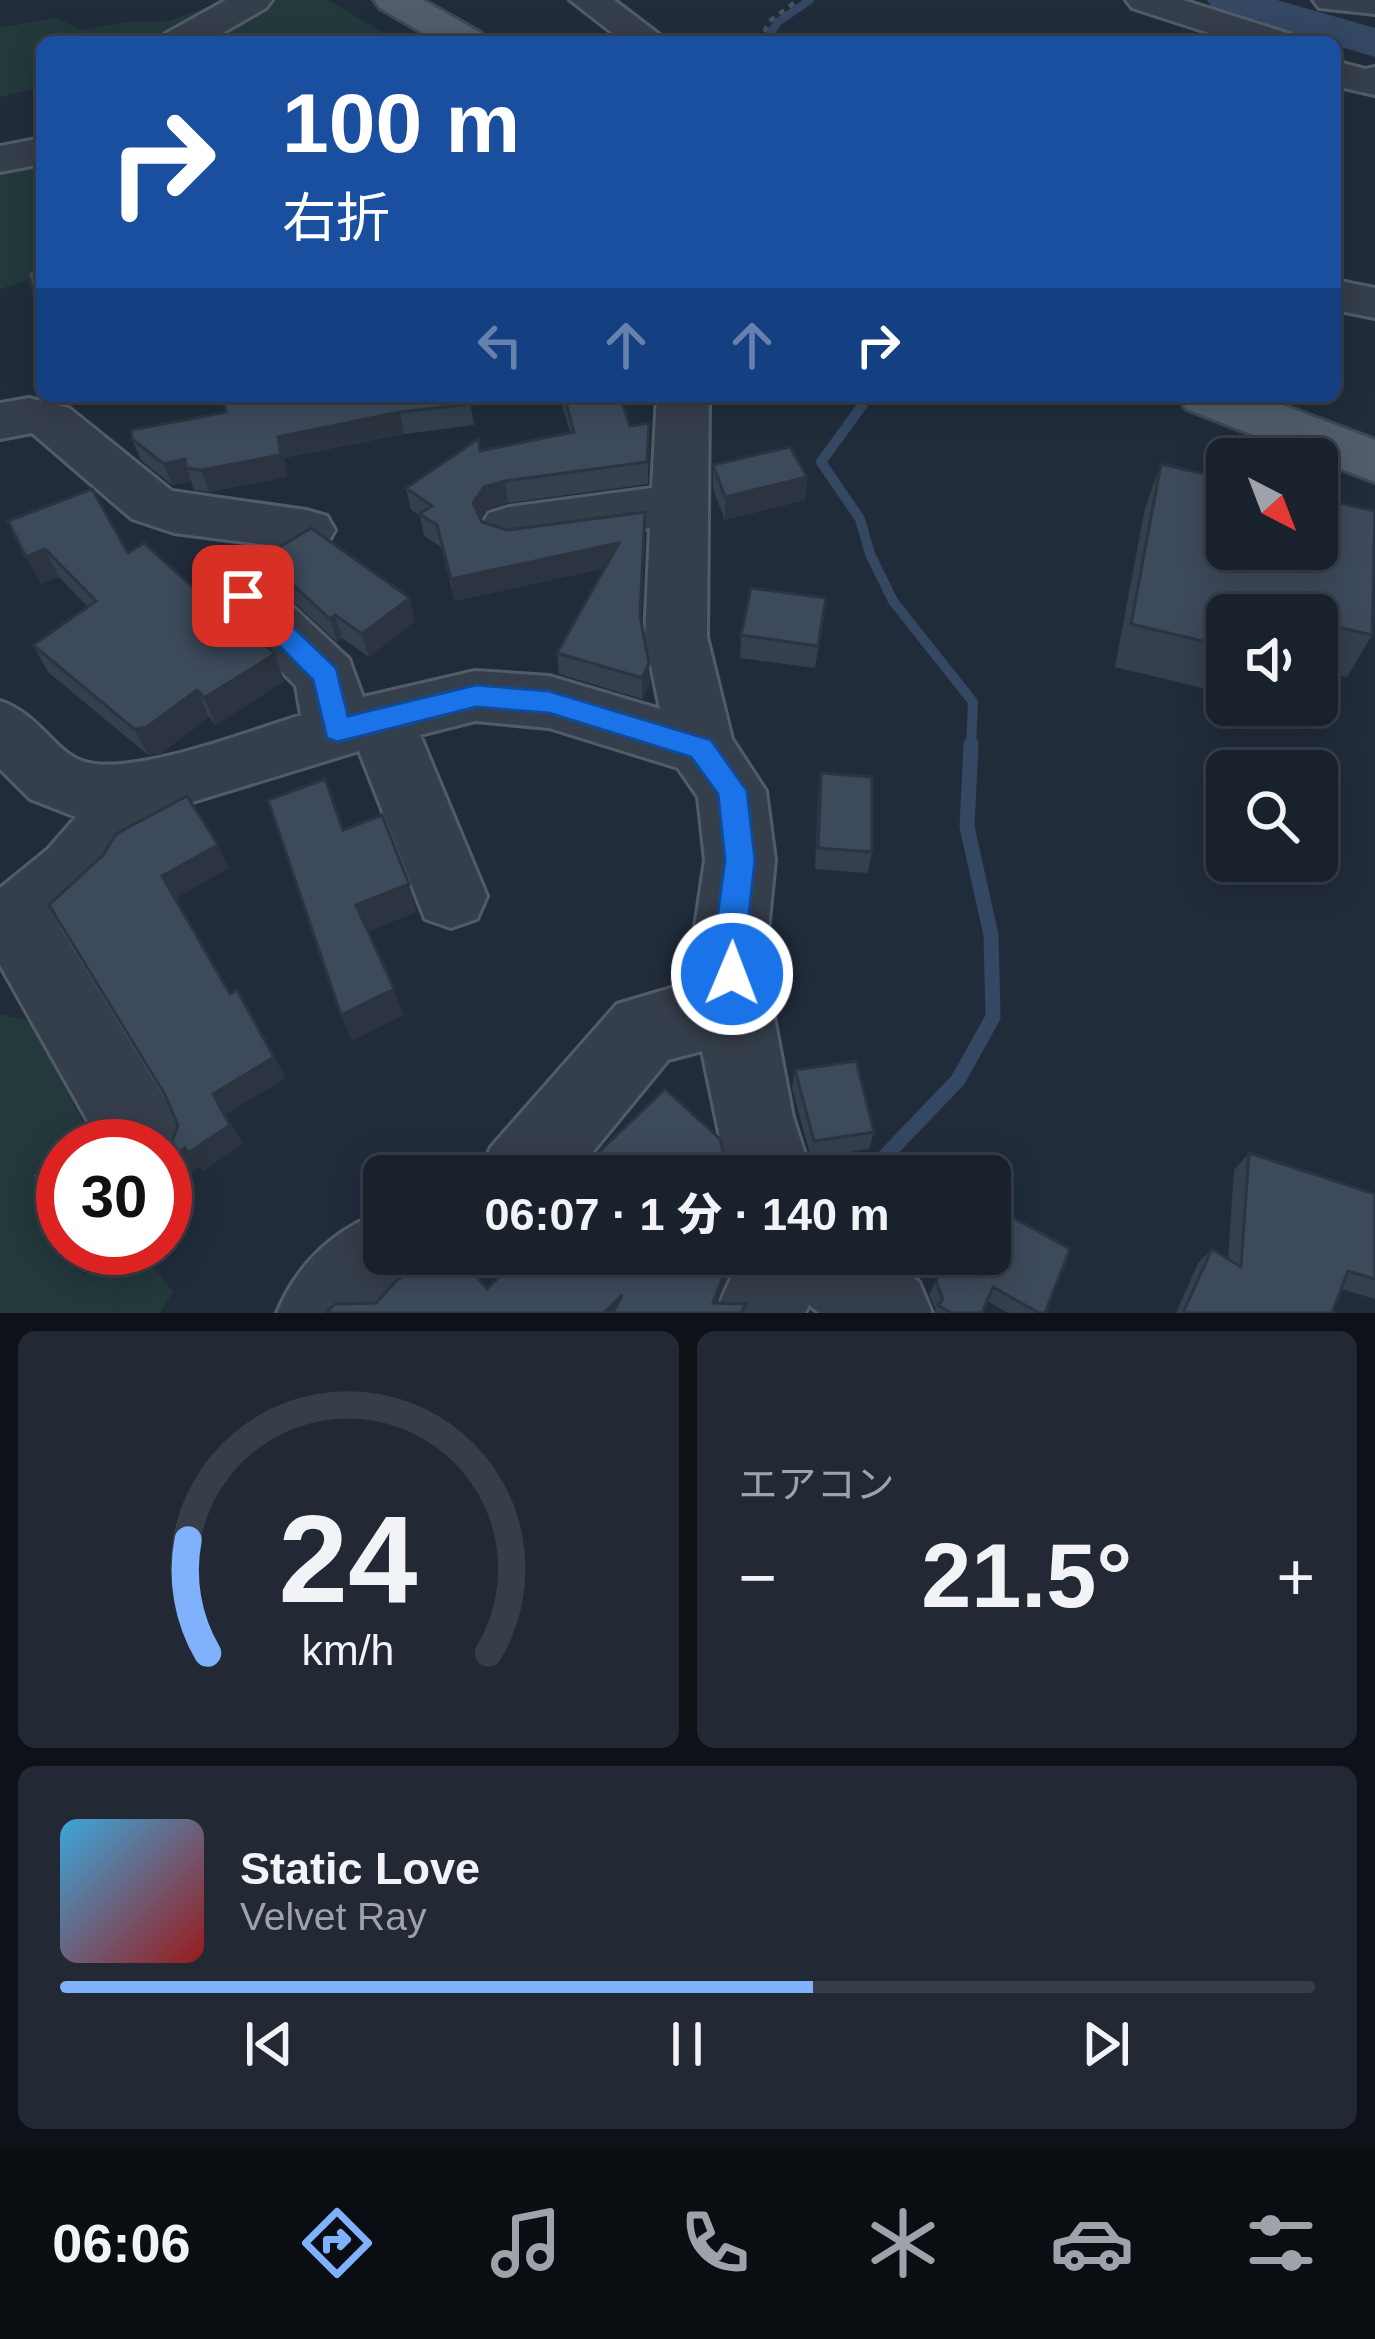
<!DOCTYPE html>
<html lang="ja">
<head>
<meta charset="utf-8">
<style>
  :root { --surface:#19212c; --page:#222934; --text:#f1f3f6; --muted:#9fa3a9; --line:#373e48; --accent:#80b1fc }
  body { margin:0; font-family:Helvetica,"Noto Sans JP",sans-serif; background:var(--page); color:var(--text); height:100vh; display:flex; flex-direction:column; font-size:45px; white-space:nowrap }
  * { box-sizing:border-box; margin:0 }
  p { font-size:39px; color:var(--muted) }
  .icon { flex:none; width:66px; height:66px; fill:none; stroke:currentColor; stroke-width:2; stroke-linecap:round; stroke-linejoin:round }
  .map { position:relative; height:1313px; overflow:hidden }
  .sheet { display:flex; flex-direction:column; gap:18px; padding:18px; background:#0e1218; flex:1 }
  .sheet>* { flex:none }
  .hud { position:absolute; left:36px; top:36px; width:1305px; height:366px; border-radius:18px; box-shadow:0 6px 30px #0003,0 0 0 3px var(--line); background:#1a4fa0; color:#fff; overflow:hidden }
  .needle { width:78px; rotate:138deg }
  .buttons { position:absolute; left:1206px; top:438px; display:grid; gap:24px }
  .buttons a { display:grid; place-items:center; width:132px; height:132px; border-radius:18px; background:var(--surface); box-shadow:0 6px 30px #0003,0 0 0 3px var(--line); font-size:60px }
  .speed { position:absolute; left:36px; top:1119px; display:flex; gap:24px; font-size:60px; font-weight:700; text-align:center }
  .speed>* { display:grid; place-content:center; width:156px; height:156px; border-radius:50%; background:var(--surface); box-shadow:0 6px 30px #0003,0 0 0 3px var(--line); line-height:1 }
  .speed .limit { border:18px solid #d22; background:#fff; color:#111 }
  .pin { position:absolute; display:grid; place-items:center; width:102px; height:102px; color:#fff; margin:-51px; border-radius:24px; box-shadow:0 6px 18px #0006 }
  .me { position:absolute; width:132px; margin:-66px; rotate:1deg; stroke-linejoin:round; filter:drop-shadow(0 0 9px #0008) }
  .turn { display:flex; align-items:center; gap:42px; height:252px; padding:0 48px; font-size:54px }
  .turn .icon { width:156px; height:156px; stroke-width:2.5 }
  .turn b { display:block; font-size:84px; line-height:102px }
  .lanes { display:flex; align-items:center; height:114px; padding:0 48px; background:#0003; justify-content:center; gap:60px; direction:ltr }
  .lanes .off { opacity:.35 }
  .big { font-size:90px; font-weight:800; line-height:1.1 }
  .sheet .widget { flex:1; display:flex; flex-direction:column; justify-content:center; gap:18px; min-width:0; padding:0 42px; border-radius:18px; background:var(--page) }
  .sheet .dial { align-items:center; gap:0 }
  .dial svg { height:312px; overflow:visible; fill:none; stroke:var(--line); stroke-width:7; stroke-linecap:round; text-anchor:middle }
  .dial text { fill:var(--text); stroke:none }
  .song { display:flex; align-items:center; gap:36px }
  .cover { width:144px; height:144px; border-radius:18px; background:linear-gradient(135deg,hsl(200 70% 55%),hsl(0 70% 35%)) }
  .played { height:12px; border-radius:6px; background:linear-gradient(90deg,var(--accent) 60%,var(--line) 60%) }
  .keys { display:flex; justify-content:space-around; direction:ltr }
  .heat { display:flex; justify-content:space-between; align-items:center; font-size:66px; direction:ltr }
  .sheet .tiles { flex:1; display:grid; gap:18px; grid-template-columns:1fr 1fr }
  .widget:last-child { grid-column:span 2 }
  .trip { position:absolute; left:363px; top:1155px; width:648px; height:120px; border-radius:18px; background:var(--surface); box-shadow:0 6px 30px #0003,0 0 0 3px var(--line); font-weight:800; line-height:120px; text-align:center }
  .menu { display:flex; height:192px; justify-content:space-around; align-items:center; background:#0a0d12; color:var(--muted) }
  .menu .icon { width:84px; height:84px }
  .menu .selected { color:var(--accent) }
  .menu b { font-size:54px; color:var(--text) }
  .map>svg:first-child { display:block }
</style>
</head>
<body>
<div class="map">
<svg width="1375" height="1313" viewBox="0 0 1375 1313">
  <rect width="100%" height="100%" fill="#212c3b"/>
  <path fill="#23393c" d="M228,0H328L399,42H42V87L0,97V28L55,18L83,30L127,22L168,21Z
    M0,149L42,159V276L0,289Z
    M0,1014L30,1021L87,1129L63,1146L36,1176L61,1259L85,1275L138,1248L173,1292L160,1313H0Z"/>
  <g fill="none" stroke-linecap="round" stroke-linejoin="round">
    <path stroke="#344763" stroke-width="8" d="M765,42L778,22L810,0"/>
    <path stroke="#344763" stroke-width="10" d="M869,396L821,462L860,519L870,554L893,601L973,702L971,747"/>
    <path stroke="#344763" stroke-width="15" d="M866,1176L958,1080L993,1017L991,935L967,827L971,744"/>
    <path fill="#344763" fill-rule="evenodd" d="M1207,0H1277L1375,28V57L1213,9Z"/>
    <defs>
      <path id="minor" d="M226,0H272L266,8L207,42H159L165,34Z
        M570,0H614L669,42H624Z
        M1126,0H1183L1290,34L1296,42H1237L1132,8Z
        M1313,0H1375V14L1319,8Z
        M1335,61L1365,69L1375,67V95L1335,86Z
        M42,138V164L0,172V146Z
        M1335,280L1375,288V318L1335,310Z
        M657,396H709L707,637L732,739L766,791L775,860L767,941L772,1007L793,1117L812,1176H728L702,1051L668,1060L573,1176H478L491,1147L617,1004L695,981L693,941L705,860L698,797L678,768L549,728L475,721L420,735L487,896L477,919L451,928L425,919L359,751L150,815L114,875L60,927L176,1117L188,1146L176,1175L165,1180V1146H102L0,965V888L48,849L76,817L30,799L0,769V701C38,713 54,751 82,761C130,778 252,730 301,715L296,686L222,612L213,596L222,580L243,574L264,580L349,659L363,697L475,671L549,676L660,709L645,637L650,528L509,547L489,541L480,527L489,513L509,507L652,488Z
        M29,398L69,408L172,491L306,510L327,516L335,530L327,544L306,550L174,533L132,519L32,433L0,439V403Z
        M384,1211V1254H427L415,1285L403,1289L381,1313H277C297,1264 334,1229 384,1211Z
        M742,1254H884L919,1282L932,1313H819L809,1305L805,1313H715Z"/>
      <path id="major" d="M374,0H423L481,33L487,42H438L380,8Z
        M1178,396H1259L1375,440V482L1186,409Z"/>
    </defs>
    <use href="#minor" stroke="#525c69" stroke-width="6"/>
    <use href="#major" stroke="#3e4754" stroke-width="6"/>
    <path stroke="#405659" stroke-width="4.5" stroke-dasharray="6 6" stroke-linecap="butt" d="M758,42L771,20L798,0"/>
    <use href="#minor" fill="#353e4b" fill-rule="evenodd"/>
    <use href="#major" fill="#525d6b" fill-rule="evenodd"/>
  </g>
  <path fill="#34404e" d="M469,396L474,425L404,434L284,458L287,477L209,492L194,490L191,481L172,485L141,460L132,439L226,412Z
    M559,396H620L630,426L649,423L648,484L508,503L488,509L480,519L482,522L507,530L645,512L641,623L650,684L642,699L559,674L557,653L605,568L455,601L441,547L424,536L420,516L411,510L406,488L480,451L570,432Z
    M1161,464L1372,635L1347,677L1334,674L1317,704V615H1227V694L1115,667L1145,508Z
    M713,465L807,477L805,500L725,520L713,489Z
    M8,521L128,553L209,602L275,654L284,681L216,725L209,717L161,753L148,755L48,672L33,645L88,607L59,577L41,584Z
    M263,557L415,621L369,657L342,638L337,642L271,581Z
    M823,621L815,668L740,658L741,635Z
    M1271,705H1316L1311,715Z
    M821,773L872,852L868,873L815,869L818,795Z
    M795,1070L874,1132L869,1149L811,1158L792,1088Z
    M1249,1153L1375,1194V1299L1341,1289L1332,1313H1176L1198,1263L1212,1249L1228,1259L1234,1170Z
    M931,1254H990L1045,1313H1008L987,1301L982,1313H934L936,1310L929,1295L939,1273L926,1265Z"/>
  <path fill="#2b3440" d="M82,396H105L84,402Z
    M400,412L404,434L284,458L287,477L209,492L201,470L278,437Z
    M185,459L191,481L172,485L164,464Z
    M807,477L805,500L725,520V497Z
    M505,481L508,503L488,509L476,525L473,503L484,487Z
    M645,512V533L640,637V616Z
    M619,543L620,564L455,601L451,579Z
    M45,549L59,577L41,584L26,557Z
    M410,598L415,621L369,657L362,634Z
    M335,615L342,638L337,642L330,619Z
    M275,654L284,681L216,725L204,698Z
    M649,663L650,684L642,699V678Z
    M197,690L209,717L161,753L148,755L134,729Z
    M218,845L229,868L175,899L162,876Z
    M409,884L417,912L367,932L356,905Z
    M394,989L404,1015L352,1041L341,1015Z
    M237,990L286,1078L226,1114L243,1144L203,1171L199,1167L165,1190V1162L213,1094Z
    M145,1132L157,1146H145Z
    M729,1260L728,1274L714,1313L713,1303Z
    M622,1295L620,1313H604Z"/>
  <path fill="#3d4a5b" stroke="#2b3440" stroke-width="3" d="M42,268V319L27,272Z
    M222,396H469L471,404L400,412L278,437L281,455L201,470L186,468L185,459L164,464L132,439L131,430L226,412Z
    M564,396H620L630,426L649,423L647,462L505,481L484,487L473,503L482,522L507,530L645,512L640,616L649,663L642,678L557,653L619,543L451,579L437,525L419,514L432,506L406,488L478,439L480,451L574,432Z
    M790,447L807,477L725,497L713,465Z
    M1161,464L1227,479V549H1317V498L1375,511L1372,635L1337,627L1335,673L1317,668V615H1227V647L1131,624Z
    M92,489L128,553L144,543L209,602L217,597L275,654L204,698L197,690L147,727L134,729L33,645L96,601L45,549L26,557L8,521Z
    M311,528L410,598L362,634L335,615L330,619L263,557Z
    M751,588L826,598L818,646L741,635Z
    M821,773L872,777V852L818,848Z
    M325,779L343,830L382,815L409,884L356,905L394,989L341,1015L268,800Z
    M187,796L218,845L162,876L230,994L237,990L274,1057L213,1094L230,1125L188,1153L185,1148L165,1162L178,1125L165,1095L49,905L103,855L116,834Z
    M856,1061L874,1132L814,1141L795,1070Z
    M665,1089L720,1139L726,1163L738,1164L727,1176H574Z
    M96,1132H145V1146H75Z
    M1249,1153L1375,1194V1279L1348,1271L1332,1313H1183L1212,1249L1241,1267Z
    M63,1154V1231L61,1232L32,1175Z
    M990,1205L1070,1249L1045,1313H1039L993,1287L982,1313H951L938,1305L943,1299L936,1282L946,1260L936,1254H990Z
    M423,1254H458L487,1289L522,1254H719L729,1260L713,1303L746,1304L741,1313H613L622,1295L604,1313H326L335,1304L376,1303L398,1279L412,1273L417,1260Z"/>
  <path fill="#1a73e8" stroke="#114b97" stroke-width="3" d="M243,586L253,589L336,668L348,716L476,685L549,691L711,740L747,791L755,860L746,941L748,974L743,984L732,988L720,984L714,941L725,860L718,794L691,757L549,713L476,707L337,742L327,738L313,680L230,596Z"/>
</svg>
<div class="buttons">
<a><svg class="needle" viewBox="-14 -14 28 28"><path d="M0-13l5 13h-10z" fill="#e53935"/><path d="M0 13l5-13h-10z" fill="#9fa3a9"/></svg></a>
<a><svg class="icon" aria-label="sound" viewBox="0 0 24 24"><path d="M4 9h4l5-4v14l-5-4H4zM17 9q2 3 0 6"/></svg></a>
<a><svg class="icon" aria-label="search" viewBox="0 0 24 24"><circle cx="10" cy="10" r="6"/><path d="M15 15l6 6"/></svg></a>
</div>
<div class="speed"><div class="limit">30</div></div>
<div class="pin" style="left:243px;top:596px;background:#d93025"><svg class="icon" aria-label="arrive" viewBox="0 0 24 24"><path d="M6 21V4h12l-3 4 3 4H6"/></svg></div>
<svg class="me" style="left:732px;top:974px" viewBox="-20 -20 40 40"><circle r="17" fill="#1a73e8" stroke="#fff" stroke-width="3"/><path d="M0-11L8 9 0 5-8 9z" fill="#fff"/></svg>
<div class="trip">06:07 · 1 分 · 140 m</div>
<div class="hud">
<div class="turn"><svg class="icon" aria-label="right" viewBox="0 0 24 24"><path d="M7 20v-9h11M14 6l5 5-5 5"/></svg><div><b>100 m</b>右折</div></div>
<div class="lanes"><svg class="icon off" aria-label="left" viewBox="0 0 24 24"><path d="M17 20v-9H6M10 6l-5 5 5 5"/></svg><svg class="icon off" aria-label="ahead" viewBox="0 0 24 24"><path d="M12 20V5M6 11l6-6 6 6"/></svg><svg class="icon off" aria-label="ahead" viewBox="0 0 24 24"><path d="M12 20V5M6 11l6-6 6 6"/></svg><svg class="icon" aria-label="right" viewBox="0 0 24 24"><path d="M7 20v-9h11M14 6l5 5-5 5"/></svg></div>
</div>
</div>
<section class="sheet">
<div class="tiles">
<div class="widget dial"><svg viewBox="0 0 100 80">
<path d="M14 69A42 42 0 1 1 86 69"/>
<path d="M14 69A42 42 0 0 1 9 40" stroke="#80b1fc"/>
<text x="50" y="56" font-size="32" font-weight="700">24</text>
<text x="50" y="72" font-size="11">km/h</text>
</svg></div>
<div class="widget"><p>エアコン</p>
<div class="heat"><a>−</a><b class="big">21.5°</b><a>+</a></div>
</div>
<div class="widget">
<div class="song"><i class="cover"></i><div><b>Static Love</b><p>Velvet Ray</p></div></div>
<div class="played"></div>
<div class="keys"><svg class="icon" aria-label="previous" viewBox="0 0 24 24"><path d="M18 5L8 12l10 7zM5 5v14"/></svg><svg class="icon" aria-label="pause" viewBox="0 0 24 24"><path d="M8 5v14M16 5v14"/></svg><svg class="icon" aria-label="next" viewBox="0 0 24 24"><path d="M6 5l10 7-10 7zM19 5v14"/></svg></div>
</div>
</div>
</section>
<nav class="menu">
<b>06:06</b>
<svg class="icon selected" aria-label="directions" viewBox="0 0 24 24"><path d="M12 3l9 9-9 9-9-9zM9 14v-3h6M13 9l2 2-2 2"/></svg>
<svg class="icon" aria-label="music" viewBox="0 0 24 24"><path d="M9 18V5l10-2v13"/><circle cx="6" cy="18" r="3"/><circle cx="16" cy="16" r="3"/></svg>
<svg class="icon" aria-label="phone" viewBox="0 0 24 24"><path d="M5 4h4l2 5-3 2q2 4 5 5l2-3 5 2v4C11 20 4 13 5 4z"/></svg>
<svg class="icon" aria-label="climate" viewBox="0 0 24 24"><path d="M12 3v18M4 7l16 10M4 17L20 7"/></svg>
<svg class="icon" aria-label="car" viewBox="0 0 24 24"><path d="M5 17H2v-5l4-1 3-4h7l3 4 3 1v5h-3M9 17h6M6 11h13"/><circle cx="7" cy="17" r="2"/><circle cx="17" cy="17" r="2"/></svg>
<svg class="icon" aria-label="filters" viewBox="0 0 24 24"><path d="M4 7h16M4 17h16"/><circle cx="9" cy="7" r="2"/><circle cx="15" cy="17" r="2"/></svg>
</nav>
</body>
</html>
